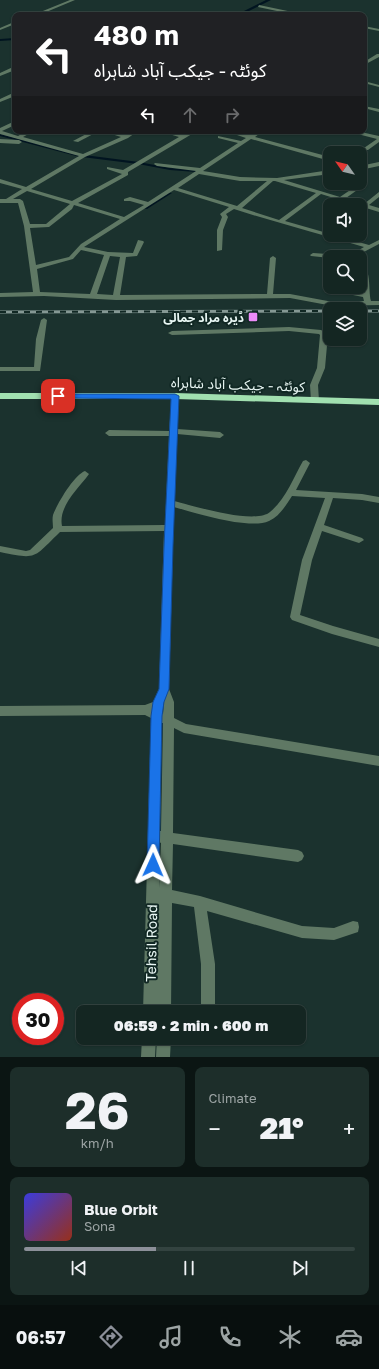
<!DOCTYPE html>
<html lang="en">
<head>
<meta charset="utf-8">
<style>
  :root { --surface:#142622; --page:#1d2e2a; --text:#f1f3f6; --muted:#9da5a5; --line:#334340; --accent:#8c9099 }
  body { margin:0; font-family:"Golos Text","Noto Sans Arabic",sans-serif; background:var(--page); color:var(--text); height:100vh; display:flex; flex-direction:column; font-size:15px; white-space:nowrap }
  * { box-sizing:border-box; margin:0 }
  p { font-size:13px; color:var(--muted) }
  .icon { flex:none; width:22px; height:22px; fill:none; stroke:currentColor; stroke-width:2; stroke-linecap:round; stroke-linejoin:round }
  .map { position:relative; height:1057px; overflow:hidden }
  .drawer { display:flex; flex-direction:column; gap:10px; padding:10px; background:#0b1513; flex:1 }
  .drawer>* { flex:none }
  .guide { position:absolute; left:12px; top:12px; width:355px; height:122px; border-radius:8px; box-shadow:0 1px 3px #0004,0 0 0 1px var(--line); background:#202124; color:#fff; overflow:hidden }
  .needle { width:26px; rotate:304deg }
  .buttons { position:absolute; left:323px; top:146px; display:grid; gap:8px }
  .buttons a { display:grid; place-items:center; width:44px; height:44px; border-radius:8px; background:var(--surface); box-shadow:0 1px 3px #0004,0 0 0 1px var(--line); font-size:20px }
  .speed { position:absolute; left:12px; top:993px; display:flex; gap:8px; font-size:20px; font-weight:700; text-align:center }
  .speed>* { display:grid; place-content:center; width:52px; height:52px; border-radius:50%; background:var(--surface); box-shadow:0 1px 3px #0004,0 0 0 1px var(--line); line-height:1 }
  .speed .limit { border:6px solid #d22; background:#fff; color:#111 }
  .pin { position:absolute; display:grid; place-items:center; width:34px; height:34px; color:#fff; margin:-17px; border-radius:8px; box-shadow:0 2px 6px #0006 }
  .me { position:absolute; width:44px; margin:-22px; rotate:1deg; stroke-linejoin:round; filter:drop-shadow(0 0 3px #0008) }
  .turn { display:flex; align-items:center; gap:14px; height:84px; padding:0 16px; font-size:18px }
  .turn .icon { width:52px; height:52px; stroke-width:2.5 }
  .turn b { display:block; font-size:28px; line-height:34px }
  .lanes { display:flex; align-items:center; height:38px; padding:0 16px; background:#0003; justify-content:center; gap:20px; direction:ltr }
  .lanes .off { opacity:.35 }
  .big { font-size:30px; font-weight:800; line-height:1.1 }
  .drawer .tile { flex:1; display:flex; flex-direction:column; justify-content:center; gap:6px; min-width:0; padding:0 14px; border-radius:8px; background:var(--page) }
  .drawer .dial { align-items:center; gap:0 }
  .dial b { font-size:52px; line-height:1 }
  .song { display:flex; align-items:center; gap:12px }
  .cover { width:48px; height:48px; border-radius:6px; background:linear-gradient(135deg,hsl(240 70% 55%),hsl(10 70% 35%)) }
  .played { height:4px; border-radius:2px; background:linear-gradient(90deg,var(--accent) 40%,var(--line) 40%) }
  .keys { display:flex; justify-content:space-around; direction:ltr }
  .heat { display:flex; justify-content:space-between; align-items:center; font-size:22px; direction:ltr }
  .drawer .tiles { flex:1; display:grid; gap:10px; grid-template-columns:1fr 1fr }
  .tile:last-child { grid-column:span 2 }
  .trip { position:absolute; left:76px; top:1005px; width:230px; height:40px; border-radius:8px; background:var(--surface); box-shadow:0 1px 3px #0004,0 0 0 1px var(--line); font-weight:800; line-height:40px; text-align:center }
  .menu { display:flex; height:64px; justify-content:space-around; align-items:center; background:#080f0e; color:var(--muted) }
  .menu .icon { width:28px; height:28px }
  .menu .on { color:var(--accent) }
  .menu b { font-size:18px; color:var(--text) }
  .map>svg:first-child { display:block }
</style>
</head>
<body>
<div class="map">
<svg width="379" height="1057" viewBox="0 0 379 1057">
  <rect width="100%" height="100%" fill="#1b322e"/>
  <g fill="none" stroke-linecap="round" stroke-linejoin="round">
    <path fill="#011420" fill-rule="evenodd" d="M266,0H271L241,15H236Z
      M15,38V40L0,41V39Z
      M0,134L82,155H84L139,162L170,168L196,170L198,171L196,172L170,170L138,164L82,157H80L0,136Z
      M167,192L172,193L147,209L142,208Z"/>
    <path fill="#5f7864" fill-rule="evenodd" d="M70,0H75L39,15H33Z
      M259,5L302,14L304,15H296L258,7Z
      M14,22H15V24L0,30V28Z
      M364,26L379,29V31L364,28Z
      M377,54H379V57L364,65V62Z
      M13,67H15V70L0,76V73Z
      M364,81L379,85V87L364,83Z
      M13,93H15V96L0,102V99Z
      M364,106L379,109V112L364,108Z
      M15,121V125L2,131L18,136L27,131H34L23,137L83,154L121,137L102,131H111L125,135L132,131H138L128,138L85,157L31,189L72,201L122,174L107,169V167L123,170L179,137L159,131H168L183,135L190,131H197L128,172V175L78,203L124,217L144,205L130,201H124V199L130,197L148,202L196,171L157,166L154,164L155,163L200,168L238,143L218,138V136L241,141L246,138L225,131H234L250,135L257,131H263L255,137L330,157V161L251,139L203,171L240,177L277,178L330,170V174L284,180L340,197L356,186H360V188L346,198L364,204L379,192V197L369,205L379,208V212L321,194L285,221L369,245L379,240V244L358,255L359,257H353L352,254L364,247C321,234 277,223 234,209L226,214L228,217L223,230L222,250L217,251V230L222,217L220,214L229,207L174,190L84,247L108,252L133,253L138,240L143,241L144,242L137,256L126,257L120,295L267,294L270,258L273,256L276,258L273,294H290L333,302L364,301L363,297L338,292L335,287H341L343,289L363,293L360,261C372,267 368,290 371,301H379V305L333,306L290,298L116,300L44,296L0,297V293L33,292L24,226L18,203H0V199H6L22,189L0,183V179L26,187L79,156L0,134V128ZM199,174L240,181H267L237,206L178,188ZM273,181H275L316,193L279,220L242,208ZM27,191L70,204L46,224H30L23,201L20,199H13ZM74,205L120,219L81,244L69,257L36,265L30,228L49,227L72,209ZM81,250L104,255L90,294L40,292L37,269L73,259ZM110,256L120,257L113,295L97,294Z
      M92,131H99L78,142L73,141Z
      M346,131H356L379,136V142L368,150H364V148L377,139Z
      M0,139L19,140L22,142L19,144L0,143Z
      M379,162V166L360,170V166Z
      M313,253L342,255L345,257L330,258L311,256L310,255Z
      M44,318L47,320L40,371H0V367H34L36,339L41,320Z
      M289,327L321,330L328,334L325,368L318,385L319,401L318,403H315L311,401L310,385L317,368L320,335L319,334L289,331L172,335L168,333L172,331Z
      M172,394H175L179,396L177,429L220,432L224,435L220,438L177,434L174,501C194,506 255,525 270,512C286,499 293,478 303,461L306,460L310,463L296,490L362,494L379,497V503L362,500L333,498L324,525L362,538L364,540L359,543L322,531L312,560L300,615L333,626L379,639V647L332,634L292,620L290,617L302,560L325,498L292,496C286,505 280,516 269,521C249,530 196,513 174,507L169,689L174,702V718L186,724L379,756V766L184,733L174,728L173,833L298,850L302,852L304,856L302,860L298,862L173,844L172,890L200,896L302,926L334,928L353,921L358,922L359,927L358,932L334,940L302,938L207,911L215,964V1012H201V964L194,907L172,903L171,1012H157L159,900L157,1012H143L151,718L145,715L0,716V706L145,705L153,702L159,689L164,531L60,532C33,558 38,560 0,552V546L26,551L30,550L53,528C53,523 52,520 53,515C57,504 74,475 85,471L89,474C79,488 58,506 62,526L165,525L169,436H109L105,433L109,430L169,431ZM163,702H164L163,714L162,713ZM161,723H163L161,831H160ZM159,842L161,843L159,888Z
      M142,1038H156L155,1057H141Z
      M157,1038H171L170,1057H156Z"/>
    <path fill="#a1e0b0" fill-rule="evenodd" d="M0,393H175L379,399V405L175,399H0Z"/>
    <defs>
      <path id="rail" d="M360,311H379
        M0,312L330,311"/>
    </defs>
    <use href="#rail" stroke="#859894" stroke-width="3"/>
    <use href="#rail" stroke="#112824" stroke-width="2" stroke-dasharray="6" stroke-linecap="butt"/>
  </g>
  <path fill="#1a73e8" stroke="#114b97" d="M55,394H175L179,396L173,546L169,689L164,702L162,716L159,865L157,869L153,871L149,869L147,865L151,716L153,702L159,689L164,546L171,399L58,398L54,396Z"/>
  <rect fill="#ed8cf9" stroke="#112824" stroke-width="1.5" x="248" y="312" width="10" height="10" rx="2"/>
  <g text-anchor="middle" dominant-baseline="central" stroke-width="4" stroke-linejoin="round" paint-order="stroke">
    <g font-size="12" font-weight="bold" fill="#e8f6f3" stroke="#112824" text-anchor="end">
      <text x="244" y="317">ڈیرہ مراد جمالی</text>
    </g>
    <g font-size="14" fill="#e8f6f3" stroke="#112824">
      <text transform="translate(238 384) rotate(2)">کوئٹہ - جیکب آباد شاہراہ</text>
      <text transform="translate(151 943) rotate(-89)">Tehsil Road</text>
    </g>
  </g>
</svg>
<div class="buttons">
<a><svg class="needle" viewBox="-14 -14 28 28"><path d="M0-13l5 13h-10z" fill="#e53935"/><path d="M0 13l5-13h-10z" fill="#9da5a5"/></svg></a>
<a><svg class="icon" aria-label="sound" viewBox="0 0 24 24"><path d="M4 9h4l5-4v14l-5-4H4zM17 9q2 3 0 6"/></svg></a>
<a><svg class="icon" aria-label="search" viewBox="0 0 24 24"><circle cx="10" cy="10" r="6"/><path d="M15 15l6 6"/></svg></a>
<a><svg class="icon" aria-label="layers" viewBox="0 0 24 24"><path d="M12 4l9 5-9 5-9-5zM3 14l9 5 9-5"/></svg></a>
</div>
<div class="speed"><div class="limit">30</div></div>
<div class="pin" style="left:58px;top:396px;background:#d93025"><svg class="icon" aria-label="arrive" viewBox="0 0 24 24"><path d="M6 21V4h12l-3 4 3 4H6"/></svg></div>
<svg class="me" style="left:153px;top:865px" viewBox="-20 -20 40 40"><path d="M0-17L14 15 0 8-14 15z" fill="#1a73e8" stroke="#fff" stroke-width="4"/></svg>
<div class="trip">06:59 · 2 min · 600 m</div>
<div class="guide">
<div class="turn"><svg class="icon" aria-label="left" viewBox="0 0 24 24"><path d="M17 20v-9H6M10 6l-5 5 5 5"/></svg><div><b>480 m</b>کوئٹہ - جیکب آباد شاہراہ</div></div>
<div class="lanes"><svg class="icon" aria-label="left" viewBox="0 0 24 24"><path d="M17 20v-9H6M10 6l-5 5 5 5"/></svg><svg class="icon off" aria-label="ahead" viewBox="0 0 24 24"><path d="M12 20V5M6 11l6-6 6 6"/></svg><svg class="icon off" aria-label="right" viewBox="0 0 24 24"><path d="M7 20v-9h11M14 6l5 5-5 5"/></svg></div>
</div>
</div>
<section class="drawer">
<div class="tiles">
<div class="tile dial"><b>26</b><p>km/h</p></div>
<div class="tile"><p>Climate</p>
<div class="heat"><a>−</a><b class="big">21°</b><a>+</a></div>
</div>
<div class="tile">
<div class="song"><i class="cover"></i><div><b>Blue Orbit</b><p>Sona</p></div></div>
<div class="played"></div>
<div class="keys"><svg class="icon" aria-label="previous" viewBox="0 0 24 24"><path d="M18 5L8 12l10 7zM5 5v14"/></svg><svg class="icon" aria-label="pause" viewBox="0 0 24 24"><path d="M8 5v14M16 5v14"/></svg><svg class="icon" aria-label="next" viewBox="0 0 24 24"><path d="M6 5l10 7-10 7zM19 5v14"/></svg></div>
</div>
</div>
</section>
<nav class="menu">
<b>06:57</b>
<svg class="icon on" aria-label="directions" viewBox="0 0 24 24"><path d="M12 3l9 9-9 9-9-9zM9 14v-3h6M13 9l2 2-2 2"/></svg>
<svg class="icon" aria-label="music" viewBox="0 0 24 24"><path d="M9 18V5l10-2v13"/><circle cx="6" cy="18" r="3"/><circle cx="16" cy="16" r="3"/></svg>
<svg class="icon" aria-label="phone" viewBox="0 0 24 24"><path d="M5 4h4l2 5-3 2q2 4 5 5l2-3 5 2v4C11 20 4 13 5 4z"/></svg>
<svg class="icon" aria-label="climate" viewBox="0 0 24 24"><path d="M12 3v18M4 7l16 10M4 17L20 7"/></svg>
<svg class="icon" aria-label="car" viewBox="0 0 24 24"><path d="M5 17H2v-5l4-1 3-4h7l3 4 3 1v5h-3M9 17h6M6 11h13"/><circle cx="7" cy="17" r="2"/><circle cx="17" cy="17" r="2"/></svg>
</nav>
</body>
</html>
